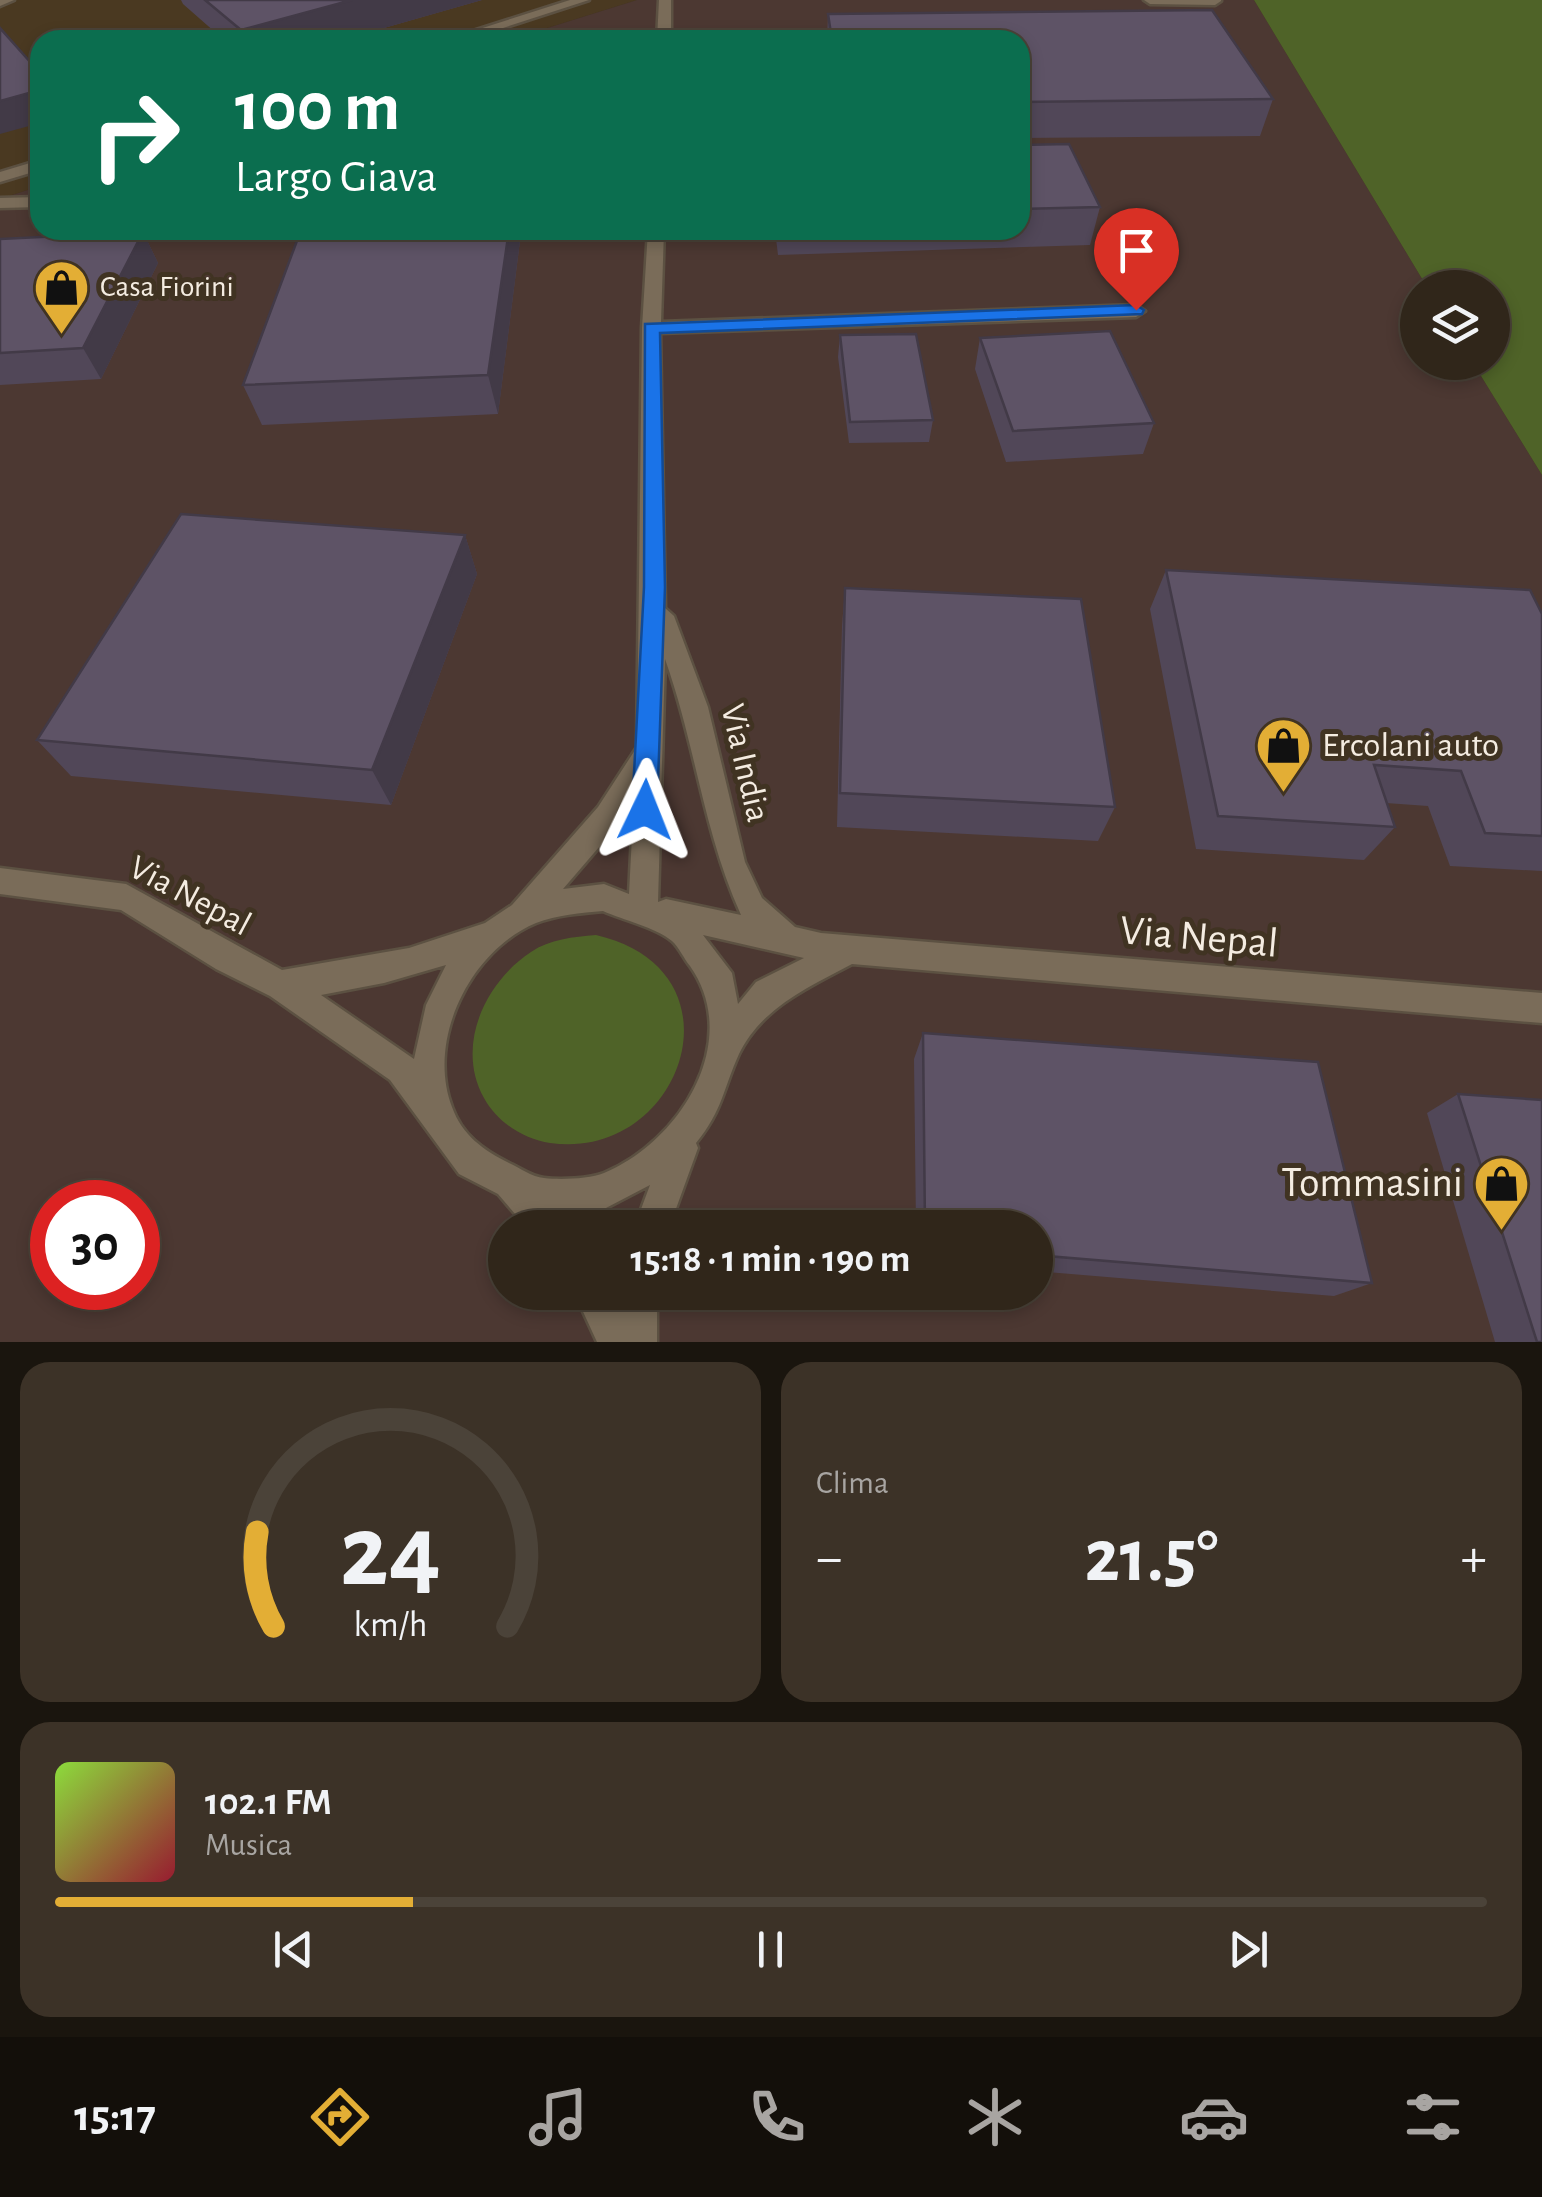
<!DOCTYPE html>
<html lang="it">
<head>
<meta charset="utf-8">
<style>
  :root { --surface:#30261a; --page:#3c3227; --text:#f1f3f6; --muted:#a8a5a2; --line:#4b4339; --accent:#e3ae35 }
  body { margin:0; font-family:"Alegreya Sans",sans-serif; background:var(--page); color:var(--text); height:100vh; display:flex; flex-direction:column; font-size:38px; white-space:nowrap }
  * { box-sizing:border-box; margin:0 }
  p { font-size:32px; color:var(--muted) }
  .icon { flex:none; width:55px; height:55px; fill:none; stroke:currentColor; stroke-width:2; stroke-linecap:round; stroke-linejoin:round }
  .map { position:relative; height:1342px; overflow:hidden }
  .drawer { display:flex; flex-direction:column; gap:20px; padding:20px; background:#1a150e; flex:1 }
  .drawer>* { flex:none }
  .banner { position:absolute; left:30px; top:30px; width:1000px; height:210px; border-radius:30px; box-shadow:0 5px 15px #0003,0 0 0 2px var(--line); background:#0b6e4f; color:#fff; overflow:hidden }
  .controls { position:absolute; left:1400px; top:270px; display:grid; gap:20px }
  .controls a { display:grid; place-items:center; width:110px; height:110px; border-radius:50%; background:var(--surface); box-shadow:0 5px 15px #0003,0 0 0 2px var(--line); font-size:50px }
  .speed { position:absolute; left:30px; top:1180px; display:flex; gap:20px; font-size:50px; font-weight:700; text-align:center }
  .speed>* { display:grid; place-content:center; width:130px; height:130px; border-radius:50%; background:var(--surface); box-shadow:0 5px 15px #0003,0 0 0 2px var(--line); line-height:1 }
  .speed .limit { border:15px solid #d22; background:#fff; color:#111 }
  .pin { position:absolute; display:grid; place-items:center; width:85px; height:85px; color:#fff; margin:-102px -42px; border-radius:50% 50% 50% 0; rotate:-45deg; box-shadow:0 0 10px #0007 }
  .pin .icon { rotate:45deg }
  .me { position:absolute; width:110px; margin:-55px; rotate:2deg; stroke-linejoin:round; filter:drop-shadow(0 0 8px #0008) }
  .turn { display:flex; align-items:center; gap:35px; height:210px; padding:0 40px; font-size:45px }
  .turn .icon { width:130px; height:130px; stroke-width:2.5 }
  .turn b { display:block; font-size:70px; line-height:85px }
  .big { font-size:75px; font-weight:600; line-height:1.1 }
  .drawer .widget { flex:1; display:flex; flex-direction:column; justify-content:center; gap:15px; min-width:0; padding:0 35px; border-radius:30px; background:var(--page) }
  .drawer .dial { align-items:center; gap:0 }
  .dial svg { height:260px; overflow:visible; fill:none; stroke:var(--line); stroke-width:7; stroke-linecap:round; text-anchor:middle }
  .dial text { fill:var(--text); stroke:none }
  .song { display:flex; align-items:center; gap:30px }
  .cover { width:120px; height:120px; border-radius:15px; background:linear-gradient(135deg,hsl(90 70% 55%),hsl(350 70% 35%)) }
  .played { height:10px; border-radius:5px; background:linear-gradient(90deg,var(--accent) 25%,var(--line) 25%) }
  .keys { display:flex; justify-content:space-around; direction:ltr }
  .heat { display:flex; justify-content:space-between; align-items:center; font-size:55px; direction:ltr }
  .drawer .tiles { flex:1; display:grid; gap:20px; grid-template-columns:1fr 1fr }
  .widget:last-child { grid-column:span 2 }
  .trip { position:absolute; left:488px; top:1210px; width:565px; height:100px; border-radius:50px; background:var(--surface); box-shadow:0 5px 15px #0003,0 0 0 2px var(--line); font-weight:600; line-height:100px; text-align:center }
  .dock { display:flex; height:160px; justify-content:space-around; align-items:center; background:#130f0a; color:var(--muted) }
  .dock .icon { width:70px; height:70px }
  .dock .selected { color:var(--accent) }
  .dock b { font-size:45px; color:var(--text) }
  .map>svg:first-child { display:block }
</style>
</head>
<body>
<div class="map">
<svg width="1542" height="1342" viewBox="0 0 1542 1342">
  <rect width="100%" height="100%" fill="#403322"/>
  <path fill="#4a3921" d="M0,0H637L509,40H40V186L0,199Z"/>
  <path fill="#4c3832" fill-rule="evenodd" d="M637,0H1254L1427,287L1418,288V362L1473,363L1542,475V1342H0V199L40,186V230H1020V40H509ZM52,1202H138V1288H52ZM505,1228H1035V1292H505Z"/>
  <path fill="#4f6328" d="M1254,0H1542V475L1473,363L1492,362V288L1427,287Z
    M596,935C749,970 682,1162 550,1143C523,1139 497,1122 484,1098C455,1046 485,982 531,952C550,939 573,937 596,935Z"/>
  <g fill="none" stroke-linecap="round" stroke-linejoin="round">
    <defs>
      <path id="minor" d="M0,0H14L0,6Z
        M570,0H589L466,40H445Z
        M659,0H671V40H657Z
        M1144,0H1221V1L1215,5L1150,4Z
        M40,160V170L0,182V172Z
        M40,197V207L0,208V198Z
        M648,230H664L661,322L1136,305L1145,311L1136,317L660,333L665,608L674,616L708,707L745,862L762,898L795,927L821,933L1542,993V1023L852,964C809,987 762,1007 739,1054C723,1089 723,1110 696,1143L698,1148L669,1228H634L650,1185L604,1209L561,1212L569,1228H527L498,1194L459,1174L390,1080L270,996L216,969L121,910L0,894V868L126,884L282,970L409,948L485,923L512,905L598,807L637,747L642,328ZM665,659C696,746 703,831 741,915L666,899L658,902ZM634,797L629,894L604,884L563,889L618,825ZM603,911C623,920 655,927 672,941C679,947 684,959 690,966C743,1041 680,1142 604,1173C589,1179 560,1180 544,1178C532,1177 520,1168 509,1163C483,1150 462,1135 452,1107C426,1039 471,950 536,923C557,915 581,913 603,911ZM703,935L804,958L756,982L738,1004L732,973ZM446,965L426,1005L414,1059L321,995L384,983Z
        M574,1292H611L620,1310L621,1292H657V1342H597Z"/>
    </defs>
    <use href="#minor" stroke="#5c5142" stroke-width="5"/>
    <use href="#minor" fill="#7a6c59" fill-rule="evenodd"/>
  </g>
  <path fill="#514758" d="M181,0H482L342,40H224L183,4Z
    M1212,10L1273,99L1260,136L1020,138V40H827L828,14Z
    M1020,145L1100,207L1090,245L778,255L775,230H1020Z
    M301,230H518L520,241L498,414L262,425L243,385Z
    M143,232L158,263L101,379L0,385V239Z
    M840,335L933,420L929,442L849,443L838,357Z
    M980,338L1154,423L1143,454L1006,462L975,369Z
    M465,535L477,574L391,805L71,776L37,740Z
    M1166,570L1542,614V871L1450,866L1428,806L1386,803L1395,827L1364,860L1196,849L1150,609Z
    M845,588L1115,807L1098,841L837,827L842,626Z
    M923,1033L1372,1283L1334,1296L1035,1271V1228H916L914,1059Z
    M1458,1094L1542,1342H1495L1427,1113Z"/>
  <path fill="#423a47" d="M352,0H482L342,40H245L241,30Z
    M40,90V123L0,134V101Z
    M509,230H518L520,241L498,414L488,375Z
    M143,232L158,263L101,379L83,348Z
    M465,535L477,574L391,805L372,770Z"/>
  <path fill="#5e5366" stroke="#423a47" stroke-width="2.5" d="M205,0H352L241,30Z
    M1212,10L1273,99L1020,102V40H832L828,14Z
    M0,28L40,73V90L0,101Z
    M1069,144L1100,207L1020,209V145Z
    M301,230H509L488,375L243,385Z
    M143,232L83,348L0,353V239Z
    M1110,331L1154,423L1013,431L980,338Z
    M916,334L933,420L850,422L840,335Z
    M181,514L465,535L372,770L37,740Z
    M1166,570L1530,590L1542,614V836L1485,833L1461,771L1374,765L1395,827L1218,816Z
    M845,588L1081,599L1115,807L840,793Z
    M923,1033L1318,1062L1372,1283L1035,1255V1228H925Z
    M1458,1094L1542,1100V1342H1537Z"/>
  <path fill="#1a73e8" stroke="#114b97" stroke-width="2.5" d="M1136,305L1144,310L1142,314L660,333L665,587L657,810L645,821L636,818L632,810L644,587L645,324Z"/>
  <defs>
    <symbol id="shop-pin" viewBox="-11 -11 22 30"><path d="M0 17L-7.5 6A9.5 9.5 0 1 1 7.5 6Z" fill="#e3ae35" stroke="#403322"/><path d="M-5-2.5h2.3a2.7 3.5 0 0 1 5.4 0H5L5.5 6h-11ZM-1.5-2.5h3a1.5 2.3 0 0 0-3 0Z" fill="#111"/></symbol>
  </defs>
  <g fill-rule="evenodd">
    <use href="#shop-pin" x="30" y="256" width="63" height="86"/>
    <use href="#shop-pin" x="1252" y="714" width="63" height="86"/>
    <use href="#shop-pin" x="1470" y="1152" width="63" height="86"/>
  </g>
  <g text-anchor="middle" dominant-baseline="central" stroke-width="10" stroke-linejoin="round" paint-order="stroke">
    <g font-size="30" fill="#f4ece1" stroke="#403322" text-anchor="start">
      <text x="100" y="287">Casa Fiorini</text>
    </g>
    <g font-size="35" fill="#f4ece1" stroke="#403322" text-anchor="start">
      <text x="1322" y="745">Ercolani auto</text>
    </g>
    <g font-size="35" fill="#f4ece1" stroke="#403322">
      <text transform="translate(745 763) rotate(77)">Via India</text>
      <text transform="translate(190 896) rotate(28)">Via Nepal</text>
    </g>
    <g font-size="42" fill="#f4ece1" stroke="#403322">
      <text transform="translate(1199 937) rotate(5)">Via Nepal</text>
    </g>
    <g font-size="42" fill="#f4ece1" stroke="#403322" text-anchor="end">
      <text x="1463" y="1183">Tommasini</text>
    </g>
  </g>
</svg>
<div class="controls">
<a><svg class="icon" aria-label="layers" viewBox="0 0 24 24"><path d="M12 4l9 5-9 5-9-5zM3 14l9 5 9-5"/></svg></a>
</div>
<div class="speed"><div class="limit">30</div></div>
<div class="pin" style="left:1136px;top:310px;background:#d93025"><svg class="icon" aria-label="arrive" viewBox="0 0 24 24"><path d="M6 21V4h12l-3 4 3 4H6"/></svg></div>
<svg class="me" style="left:645px;top:810px" viewBox="-20 -20 40 40"><path d="M0-17L14 15 0 8-14 15z" fill="#1a73e8" stroke="#fff" stroke-width="4"/></svg>
<div class="trip">15:18 · 1 min · 190 m</div>
<div class="banner">
<div class="turn"><svg class="icon" aria-label="right" viewBox="0 0 24 24"><path d="M7 20v-9h11M14 6l5 5-5 5"/></svg><div><b>100 m</b>Largo Giava</div></div>
</div>
</div>
<section class="drawer">
<div class="tiles">
<div class="widget dial"><svg viewBox="0 0 100 80">
<path d="M14 69A42 42 0 1 1 86 69"/>
<path d="M14 69A42 42 0 0 1 9 40" stroke="#e3ae35"/>
<text x="50" y="56" font-size="32" font-weight="700">24</text>
<text x="50" y="72" font-size="11">km/h</text>
</svg></div>
<div class="widget"><p>Clima</p>
<div class="heat"><a>−</a><b class="big">21.5°</b><a>+</a></div>
</div>
<div class="widget">
<div class="song"><i class="cover"></i><div><b>102.1 FM</b><p>Musica</p></div></div>
<div class="played"></div>
<div class="keys"><svg class="icon" aria-label="previous" viewBox="0 0 24 24"><path d="M18 5L8 12l10 7zM5 5v14"/></svg><svg class="icon" aria-label="pause" viewBox="0 0 24 24"><path d="M8 5v14M16 5v14"/></svg><svg class="icon" aria-label="next" viewBox="0 0 24 24"><path d="M6 5l10 7-10 7zM19 5v14"/></svg></div>
</div>
</div>
</section>
<nav class="dock">
<b>15:17</b>
<svg class="icon selected" aria-label="directions" viewBox="0 0 24 24"><path d="M12 3l9 9-9 9-9-9zM9 14v-3h6M13 9l2 2-2 2"/></svg>
<svg class="icon" aria-label="music" viewBox="0 0 24 24"><path d="M9 18V5l10-2v13"/><circle cx="6" cy="18" r="3"/><circle cx="16" cy="16" r="3"/></svg>
<svg class="icon" aria-label="phone" viewBox="0 0 24 24"><path d="M5 4h4l2 5-3 2q2 4 5 5l2-3 5 2v4C11 20 4 13 5 4z"/></svg>
<svg class="icon" aria-label="climate" viewBox="0 0 24 24"><path d="M12 3v18M4 7l16 10M4 17L20 7"/></svg>
<svg class="icon" aria-label="car" viewBox="0 0 24 24"><path d="M5 17H2v-5l4-1 3-4h7l3 4 3 1v5h-3M9 17h6M6 11h13"/><circle cx="7" cy="17" r="2"/><circle cx="17" cy="17" r="2"/></svg>
<svg class="icon" aria-label="filters" viewBox="0 0 24 24"><path d="M4 7h16M4 17h16"/><circle cx="9" cy="7" r="2"/><circle cx="15" cy="17" r="2"/></svg>
</nav>
</body>
</html>
